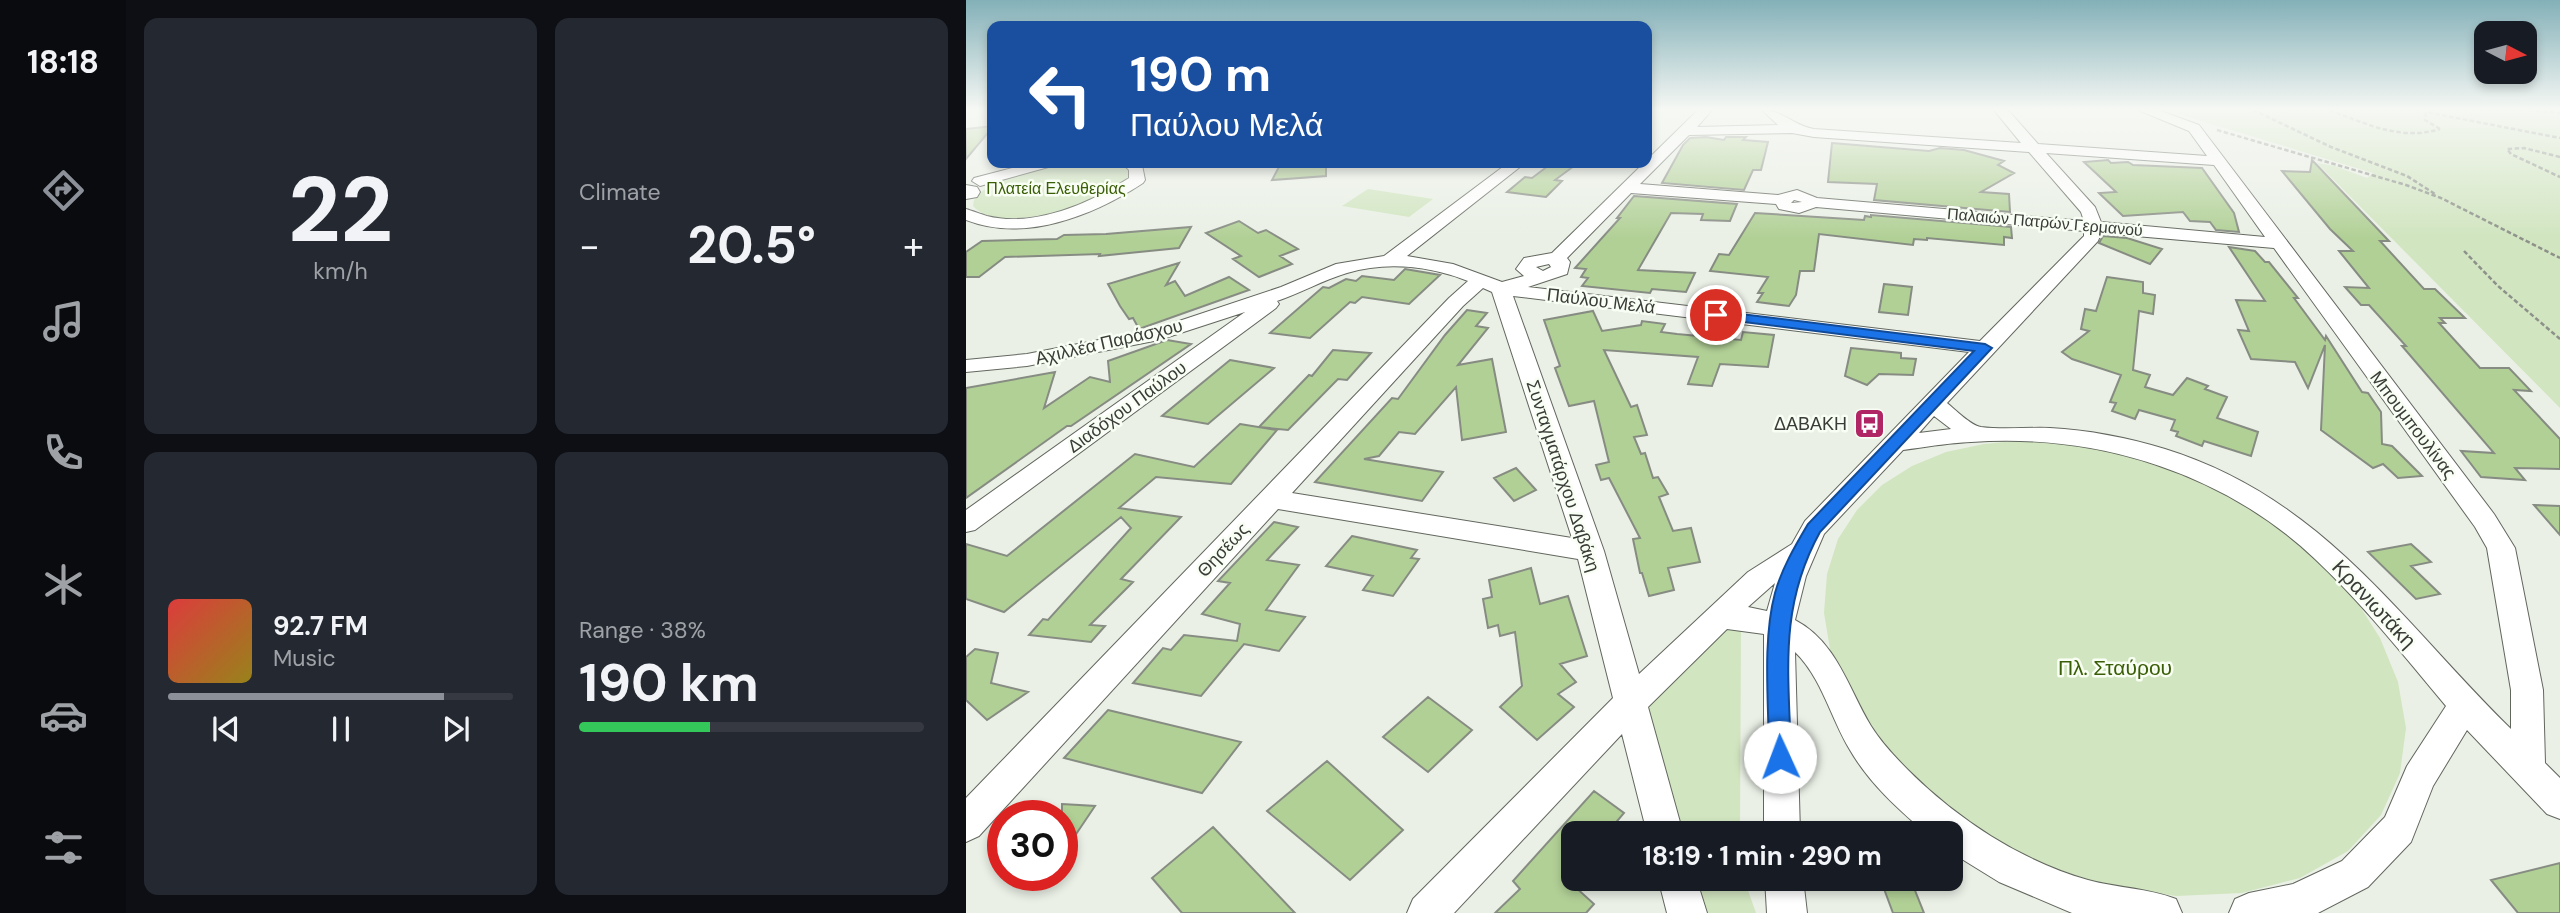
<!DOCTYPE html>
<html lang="en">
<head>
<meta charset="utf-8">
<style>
  :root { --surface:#171b24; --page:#242831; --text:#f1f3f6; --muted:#9ea1a6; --line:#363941; --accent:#8c9099 }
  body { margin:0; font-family:"DM Sans",sans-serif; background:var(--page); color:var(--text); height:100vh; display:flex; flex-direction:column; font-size:26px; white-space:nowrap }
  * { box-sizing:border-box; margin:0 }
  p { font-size:23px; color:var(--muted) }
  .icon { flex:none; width:38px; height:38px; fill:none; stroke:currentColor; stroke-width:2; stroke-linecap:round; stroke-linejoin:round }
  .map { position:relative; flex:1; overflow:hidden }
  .sheet { display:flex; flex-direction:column; gap:18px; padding:18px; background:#0d0f14; width:840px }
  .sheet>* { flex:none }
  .top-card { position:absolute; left:21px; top:21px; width:665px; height:147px; border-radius:14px; box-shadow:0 4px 10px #0003; background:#1a4fa0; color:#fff; overflow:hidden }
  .needle { width:46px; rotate:96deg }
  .tools { position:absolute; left:1508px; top:21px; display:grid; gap:14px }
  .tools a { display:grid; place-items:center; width:63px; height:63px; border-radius:14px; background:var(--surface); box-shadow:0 4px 10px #0003; font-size:35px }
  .speed { position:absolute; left:21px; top:800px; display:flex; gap:14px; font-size:35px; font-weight:700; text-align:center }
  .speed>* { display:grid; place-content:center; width:91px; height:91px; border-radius:50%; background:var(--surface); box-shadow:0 4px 10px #0003; line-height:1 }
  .speed .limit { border:10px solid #d22; background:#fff; color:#111 }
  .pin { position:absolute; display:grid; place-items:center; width:60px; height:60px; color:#fff; margin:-30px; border:4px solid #fff; border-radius:50%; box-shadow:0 2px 7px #0007 }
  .me { position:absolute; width:77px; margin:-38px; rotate:358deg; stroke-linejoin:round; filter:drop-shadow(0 0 5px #0008) }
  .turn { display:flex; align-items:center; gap:24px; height:147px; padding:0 28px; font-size:32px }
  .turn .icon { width:91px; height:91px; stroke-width:2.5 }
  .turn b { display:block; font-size:49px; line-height:60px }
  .big { font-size:52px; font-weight:700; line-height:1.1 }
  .sheet .card { flex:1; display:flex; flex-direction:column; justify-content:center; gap:10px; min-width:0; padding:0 24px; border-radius:14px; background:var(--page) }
  .sheet .dial { align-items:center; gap:0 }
  .dial b { font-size:91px; line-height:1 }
  .song { display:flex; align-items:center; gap:21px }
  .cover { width:84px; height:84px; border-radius:10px; background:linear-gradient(135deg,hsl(0 70% 55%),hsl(50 70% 35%)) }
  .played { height:7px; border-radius:4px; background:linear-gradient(90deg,var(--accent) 80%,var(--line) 80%) }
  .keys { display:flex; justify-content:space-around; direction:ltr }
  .heat { display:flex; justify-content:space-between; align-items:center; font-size:38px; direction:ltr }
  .charge { height:10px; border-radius:5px; background:linear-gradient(90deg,#34c759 38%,var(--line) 0) }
  .sheet .tiles { flex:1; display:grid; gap:18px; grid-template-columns:repeat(2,1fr) }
  .trip { position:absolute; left:595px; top:821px; width:402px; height:70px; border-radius:14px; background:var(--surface); box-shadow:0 4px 10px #0003; font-weight:700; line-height:70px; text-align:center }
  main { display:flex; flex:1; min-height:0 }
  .menu { display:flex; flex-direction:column; width:126px; justify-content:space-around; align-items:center; background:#090b0e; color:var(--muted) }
  .menu .icon { width:49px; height:49px }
  .menu .on { color:var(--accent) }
  .menu b { font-size:32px; color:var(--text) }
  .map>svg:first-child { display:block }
</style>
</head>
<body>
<main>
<nav class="menu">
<b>18:18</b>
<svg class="icon on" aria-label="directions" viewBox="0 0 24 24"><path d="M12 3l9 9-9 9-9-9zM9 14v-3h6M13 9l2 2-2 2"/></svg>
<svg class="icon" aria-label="music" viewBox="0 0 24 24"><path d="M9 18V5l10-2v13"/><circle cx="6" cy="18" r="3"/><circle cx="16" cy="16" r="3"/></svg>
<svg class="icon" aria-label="phone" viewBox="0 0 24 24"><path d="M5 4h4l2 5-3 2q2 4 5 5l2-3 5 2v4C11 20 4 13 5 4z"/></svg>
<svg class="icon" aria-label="climate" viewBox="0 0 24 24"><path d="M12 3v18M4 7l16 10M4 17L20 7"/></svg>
<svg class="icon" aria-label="car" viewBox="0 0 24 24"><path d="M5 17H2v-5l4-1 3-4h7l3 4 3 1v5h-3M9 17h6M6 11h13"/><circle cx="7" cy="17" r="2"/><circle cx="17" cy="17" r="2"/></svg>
<svg class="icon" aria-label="filters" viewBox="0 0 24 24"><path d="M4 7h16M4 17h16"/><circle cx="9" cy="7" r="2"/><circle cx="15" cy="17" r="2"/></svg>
</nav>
<section class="sheet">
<div class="tiles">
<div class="card dial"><b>22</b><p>km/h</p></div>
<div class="card"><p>Climate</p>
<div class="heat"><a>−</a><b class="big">20.5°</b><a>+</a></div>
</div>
<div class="card">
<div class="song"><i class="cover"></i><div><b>92.7 FM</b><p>Music</p></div></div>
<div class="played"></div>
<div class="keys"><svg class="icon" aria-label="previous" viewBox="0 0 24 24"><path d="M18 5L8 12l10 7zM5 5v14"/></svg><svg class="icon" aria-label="pause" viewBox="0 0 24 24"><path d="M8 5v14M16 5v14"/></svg><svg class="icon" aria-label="next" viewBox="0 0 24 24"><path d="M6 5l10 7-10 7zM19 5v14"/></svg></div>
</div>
<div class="card"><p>Range · 38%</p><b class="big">190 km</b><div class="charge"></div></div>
</div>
</section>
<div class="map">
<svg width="1594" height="913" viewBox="0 0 1594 913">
  <rect width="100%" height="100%" fill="#eaf0e6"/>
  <path fill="#d1e5c0" d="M1199,110H1594V408L1351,163L1369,166L1401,178L1407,173Z
    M88,163H157L168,174C161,181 152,191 143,195C116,208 30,233 7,206L8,200C26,176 61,171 88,163Z
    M402,189L467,199L443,217L376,206Z
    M1059,440L1145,448L1233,477L1317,527L1388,597L1414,638L1432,682L1440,728L1434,773L1415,815L1382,851L1334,878L1276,893L1210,896L1140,885L1072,863L1010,830L957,790L914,746L865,655L858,613L861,574L872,539L891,510L916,485L946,466L980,452L1018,444Z
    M759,622L775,623L774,833H710L674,708Z
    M723,879H778L790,913H733Z"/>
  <path fill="#b1d096" stroke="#878c83" stroke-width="2" d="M26,126V128L0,159V129Z
    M740,137L758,140L760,137H780L777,140L802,142L795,170H787L778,190L696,183L717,145L724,138Z
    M866,143L963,151L974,148L998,150L1038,161L1032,165L1048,173L1015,192L1043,194L1044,212L908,200L911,184L862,182Z
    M1142,160L1145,163L1162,162L1167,165L1236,168L1268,213L1273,232L1250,230L1244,222L1224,221L1217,212L1157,216L1133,193L1150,192L1118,162Z
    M1346,160L1423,241H1414L1458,289H1469L1499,318H1474L1479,323H1473L1514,368H1543L1565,391L1548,390L1594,439V469L1549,468L1559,480L1515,477L1495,451L1528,453L1436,346H1440L1403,305H1395L1379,287L1403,288L1373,251H1387L1364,229L1316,171L1344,172Z
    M315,163H360V176L306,180Z
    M586,163H612L589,180L596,181L580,197L541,192L559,177L566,178Z
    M668,196L771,204L764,221L735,220L737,214L705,213L672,270L729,273L720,292L686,289L684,293L616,286L622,278L615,277L620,269L609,268L654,218H651Z
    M789,213L898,220L899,216L905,217V215L1045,227L1046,238L1038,237V245L961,238V240L948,239L947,245L853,234L848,271H834L830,295L823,306L791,302L797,293H792L802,277L744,271L753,254L763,255Z
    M273,221L292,233L300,230L332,249L314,256L326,264L293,277L267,259L275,256L240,233Z
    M225,227L213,248L133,256L134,254L39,257L13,277H0V252L16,241L91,239L98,235L140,234Z
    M1137,236L1161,238L1196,249L1184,264L1133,243Z
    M1263,247L1289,251L1299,262H1303L1332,298H1328L1359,340L1360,336L1396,392L1402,393L1415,412L1416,444L1426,446L1456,476L1432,478L1417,464L1407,468L1355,430L1359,345L1342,388L1329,362L1285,359L1272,330L1283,331L1270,300L1299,301Z
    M213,263L200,285L209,281L219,296L263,277L283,290L173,329L167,318L163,319L154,306L142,284Z
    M439,269L474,275L443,304L396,297L389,303L384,302L344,338L304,333L357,287L363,288L380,279L390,281L396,276L428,280Z
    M1141,277L1177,282V293L1189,295L1187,314L1173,311L1167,370L1184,375L1179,387L1207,395L1221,378L1242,386L1239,389L1261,397L1251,418L1292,432L1285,456L1238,441L1236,446L1210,436L1212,432L1205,430L1209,420L1173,410L1169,419L1146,411L1150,403L1144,402L1155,375L1106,359L1096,352L1123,331L1115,329L1119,309L1130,311Z
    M918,284L946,287L942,315L913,312Z
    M501,310L521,313L510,326L522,328L492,365L526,359L540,432L496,440L490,387L449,434L433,432L413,456L398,459L477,472L456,501L349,482L426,398L432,399L479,335Z
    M627,311L636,331L675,325L676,321L699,324L695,332L711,334L775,340L777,332L808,335L802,367L754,364L746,386L722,384L732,357L638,350L665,407L671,405L681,435L668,437L675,454L679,453L687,478L692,477L702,494L693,497L707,531L725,528L734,562L702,568L708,590L683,596L676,573H674L667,539L674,538L643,478L635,480L630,465L643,462L628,401L603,406L589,368L594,366L578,320Z
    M201,340L225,344L105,426H101L0,498V388L89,372L78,408L124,377L144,382L142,361Z
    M885,348L935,353V358L950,359L947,375L913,374L901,385L879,376Z
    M367,350L405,353L381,380L372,379L322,430L293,427L343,375L346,376Z
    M264,360L308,368L242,424L196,416Z
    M274,424L311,430L265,484L190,477L153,508L215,517L155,579L167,582L124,625L139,626L125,642L63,635L77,619L82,620L165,528L155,517L38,612L0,599V544L41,556L169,454L228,467Z
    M550,468L570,490L548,501L528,478Z
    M1568,505L1594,506V535Z
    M308,522L332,527L301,560L333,565L300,610L339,617L313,651L278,644L235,696L167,683L197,648L205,650L218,635L271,641L274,624L236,614L264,583L252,581Z
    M386,536L451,550L445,558L453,559L427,596L397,590L407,576L360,566Z
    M1445,544L1465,562L1445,566L1474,594L1450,599L1402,552Z
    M565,568L574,604L602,596L621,656L594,664L610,682L592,694L608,707L571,740L534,707L556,686L549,632L534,636L532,625L522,628L517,599L526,597L523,580Z
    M9,649L32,653L25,683L62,692L21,720L0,700V657Z
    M462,697L506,730L462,772L417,737Z
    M142,710L275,742L236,793L98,758Z
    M361,761L437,830L384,880L301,811Z
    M628,791L658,813L641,833H607V885L628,904L620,913H529L554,889L547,881Z
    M96,804L129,806L96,855Z
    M247,827L329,913H216L186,878Z
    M1594,863V913H1552L1525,880Z
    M914,878H944L958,913H927Z"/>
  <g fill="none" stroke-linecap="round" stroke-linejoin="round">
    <defs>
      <path id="street" d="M732,110H746L731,127L812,125L796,110C817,110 826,125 848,129L1055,143L1028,110H1042L1072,144L1241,156L1223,131L1172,110H1192L1233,125L1528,514L1549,548L1577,690L1579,763L1594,778V819L1581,814L1501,730L1467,786L1445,842L1402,887L1352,913H1263L1269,899L1283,893L1327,884L1376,861L1419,817L1441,766L1480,706C1438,656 1397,604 1349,559C1257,472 1130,433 1005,442C982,443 959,447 937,450L858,534L840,576L829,620C871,642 882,688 905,726C915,742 929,757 942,770C991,819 1055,861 1122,880C1151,888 1182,888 1210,899L1216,913H1106L1033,882L986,853L985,833H960C932,809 903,783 884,750C865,719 856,678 829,652L834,833H798V634L761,629L682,707L717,833H681L656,734L488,913H441L447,899L647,698L612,559L312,509L13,836L0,842V798L483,298L502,281C464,266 421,261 381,273C357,280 335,293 311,301L313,304L310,308L9,530L0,532V510L279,312L193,340L61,366L0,372V360L61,354L189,329L315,287L370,264L418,256L542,163H559L441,256L487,264L536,282L558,276L550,269L558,258L586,253ZM826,133L848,137L1063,152L1115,212L1118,221L851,198L831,190L812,195L674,184L723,135ZM1080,153L1248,165L1299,237L1135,222L1129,207ZM665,193L810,204L813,209L833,213L850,207L1118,231V236L1014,341L562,287L601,274L604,262L601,258ZM828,200L836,202L825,203ZM1135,233L1308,248L1509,527L1521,548L1545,690V729C1433,619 1357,498 1199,449C1163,438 1122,430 1084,428C1062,427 1037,430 1015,427C1004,425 990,410 981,403L1132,241ZM583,264L585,267L577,271L570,267ZM517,288L526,292L606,538L326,493L497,306ZM547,296L1003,352L839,521L826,544L782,572L673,674L638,551ZM968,416L985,429L953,433ZM809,583L801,611L782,607Z
        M65,163H89L86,166L14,186L6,181L8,178Z
        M156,163L176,165L179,180L177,183C127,216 58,243 0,220V209C7,211 14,214 21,216C68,228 125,203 163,178V170Z
        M692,878H730L741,913H701Z
        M799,878H837L841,913H801Z"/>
      <path id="secondary" d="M0,185L11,187L14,192L11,197L0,199Z"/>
    </defs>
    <use href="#street" stroke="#62675e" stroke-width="2"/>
    <use href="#secondary" stroke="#62675e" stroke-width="2"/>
    <path stroke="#8d918a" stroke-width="2.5" stroke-dasharray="4.5 2.5" stroke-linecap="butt" d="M1287,110L1365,147L1441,176L1469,194
      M1364,110C1400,124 1435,141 1474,129
      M1563,110L1594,113
      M1474,129L1459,120L1460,112L1594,138
      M1251,130L1440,185L1475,198L1594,258
      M1594,157L1558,148L1541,149L1545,154L1594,177
      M1498,251L1532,286L1594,339"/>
    <use href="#street" fill="#fff" fill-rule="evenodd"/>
    <use href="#secondary" fill="#fff" fill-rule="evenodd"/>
  </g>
  <linearGradient id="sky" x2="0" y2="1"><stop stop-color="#83b0b8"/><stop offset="0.46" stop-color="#f6f8f4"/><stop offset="1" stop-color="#f6f8f4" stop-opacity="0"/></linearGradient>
  <rect width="1594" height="238" fill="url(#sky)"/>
  <path fill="#1a73e8" stroke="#114b97" stroke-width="2" d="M750,311L1019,344L1026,348L854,532C812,608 823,674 825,757L822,764L814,767L806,764L803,757C803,705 796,642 809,593C816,568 829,546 842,524L1008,351L746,318L744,315Z"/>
  <defs>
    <symbol id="bus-square" viewBox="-11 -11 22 22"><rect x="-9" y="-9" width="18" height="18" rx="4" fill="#b02564" stroke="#f8fef3"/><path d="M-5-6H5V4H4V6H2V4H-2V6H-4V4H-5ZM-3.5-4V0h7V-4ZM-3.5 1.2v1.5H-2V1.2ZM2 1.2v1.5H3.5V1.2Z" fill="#fff"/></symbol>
  </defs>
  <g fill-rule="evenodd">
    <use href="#bus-square" x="886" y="406" width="35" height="35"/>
  </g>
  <g text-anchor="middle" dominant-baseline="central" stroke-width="5" stroke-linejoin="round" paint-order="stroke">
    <g font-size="16" fill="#3a5e07" stroke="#f8fef3">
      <text x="90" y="188">Πλατεία Ελευθερίας</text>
    </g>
    <g font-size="16" fill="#3a3c38" stroke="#f8fef3">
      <text transform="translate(1079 222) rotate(5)">Παλαιών Πατρών Γερμανού</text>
    </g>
    <g font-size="18" fill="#3a3c38" stroke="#f8fef3">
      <text transform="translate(635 301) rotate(7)">Παύλου Μελά</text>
      <text transform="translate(143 342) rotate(-13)">Αχιλλέα Παράσχου</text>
      <text transform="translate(161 407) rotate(-36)">Διαδόχου Παύλου</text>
      <text transform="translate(1447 425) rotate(53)">Μπουμπουλίνας</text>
      <text transform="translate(597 476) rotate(72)">Συνταγματάρχου Δαβάκη</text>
      <text transform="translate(257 550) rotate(-47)">Θησέως</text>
    </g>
    <g font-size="18" fill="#3a3c38" stroke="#f8fef3" text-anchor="end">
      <text x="881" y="424">ΔΑΒΑΚΗ</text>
    </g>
    <g font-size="21" fill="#3a3c38" stroke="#f8fef3">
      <text transform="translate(1408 604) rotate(47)">Κρανιωτάκη</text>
    </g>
    <g font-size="21" fill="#3a5e07" stroke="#f8fef3">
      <text x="1149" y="668">Πλ. Σταύρου</text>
    </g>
  </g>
</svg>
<div class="tools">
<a><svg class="needle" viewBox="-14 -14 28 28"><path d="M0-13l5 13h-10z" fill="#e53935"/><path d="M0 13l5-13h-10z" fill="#9ea1a6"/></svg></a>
</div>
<div class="speed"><div class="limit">30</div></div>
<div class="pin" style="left:750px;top:315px;background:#d93025"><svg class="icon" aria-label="arrive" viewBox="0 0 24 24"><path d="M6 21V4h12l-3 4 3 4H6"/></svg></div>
<svg class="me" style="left:814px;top:757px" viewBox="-20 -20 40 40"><circle r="19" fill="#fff"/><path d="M0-13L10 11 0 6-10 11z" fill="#1a73e8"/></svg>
<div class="trip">18:19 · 1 min · 290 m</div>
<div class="top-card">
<div class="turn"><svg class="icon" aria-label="left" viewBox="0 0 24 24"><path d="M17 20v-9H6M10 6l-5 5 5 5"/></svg><div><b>190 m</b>Παύλου Μελά</div></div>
</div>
</div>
</main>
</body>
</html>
